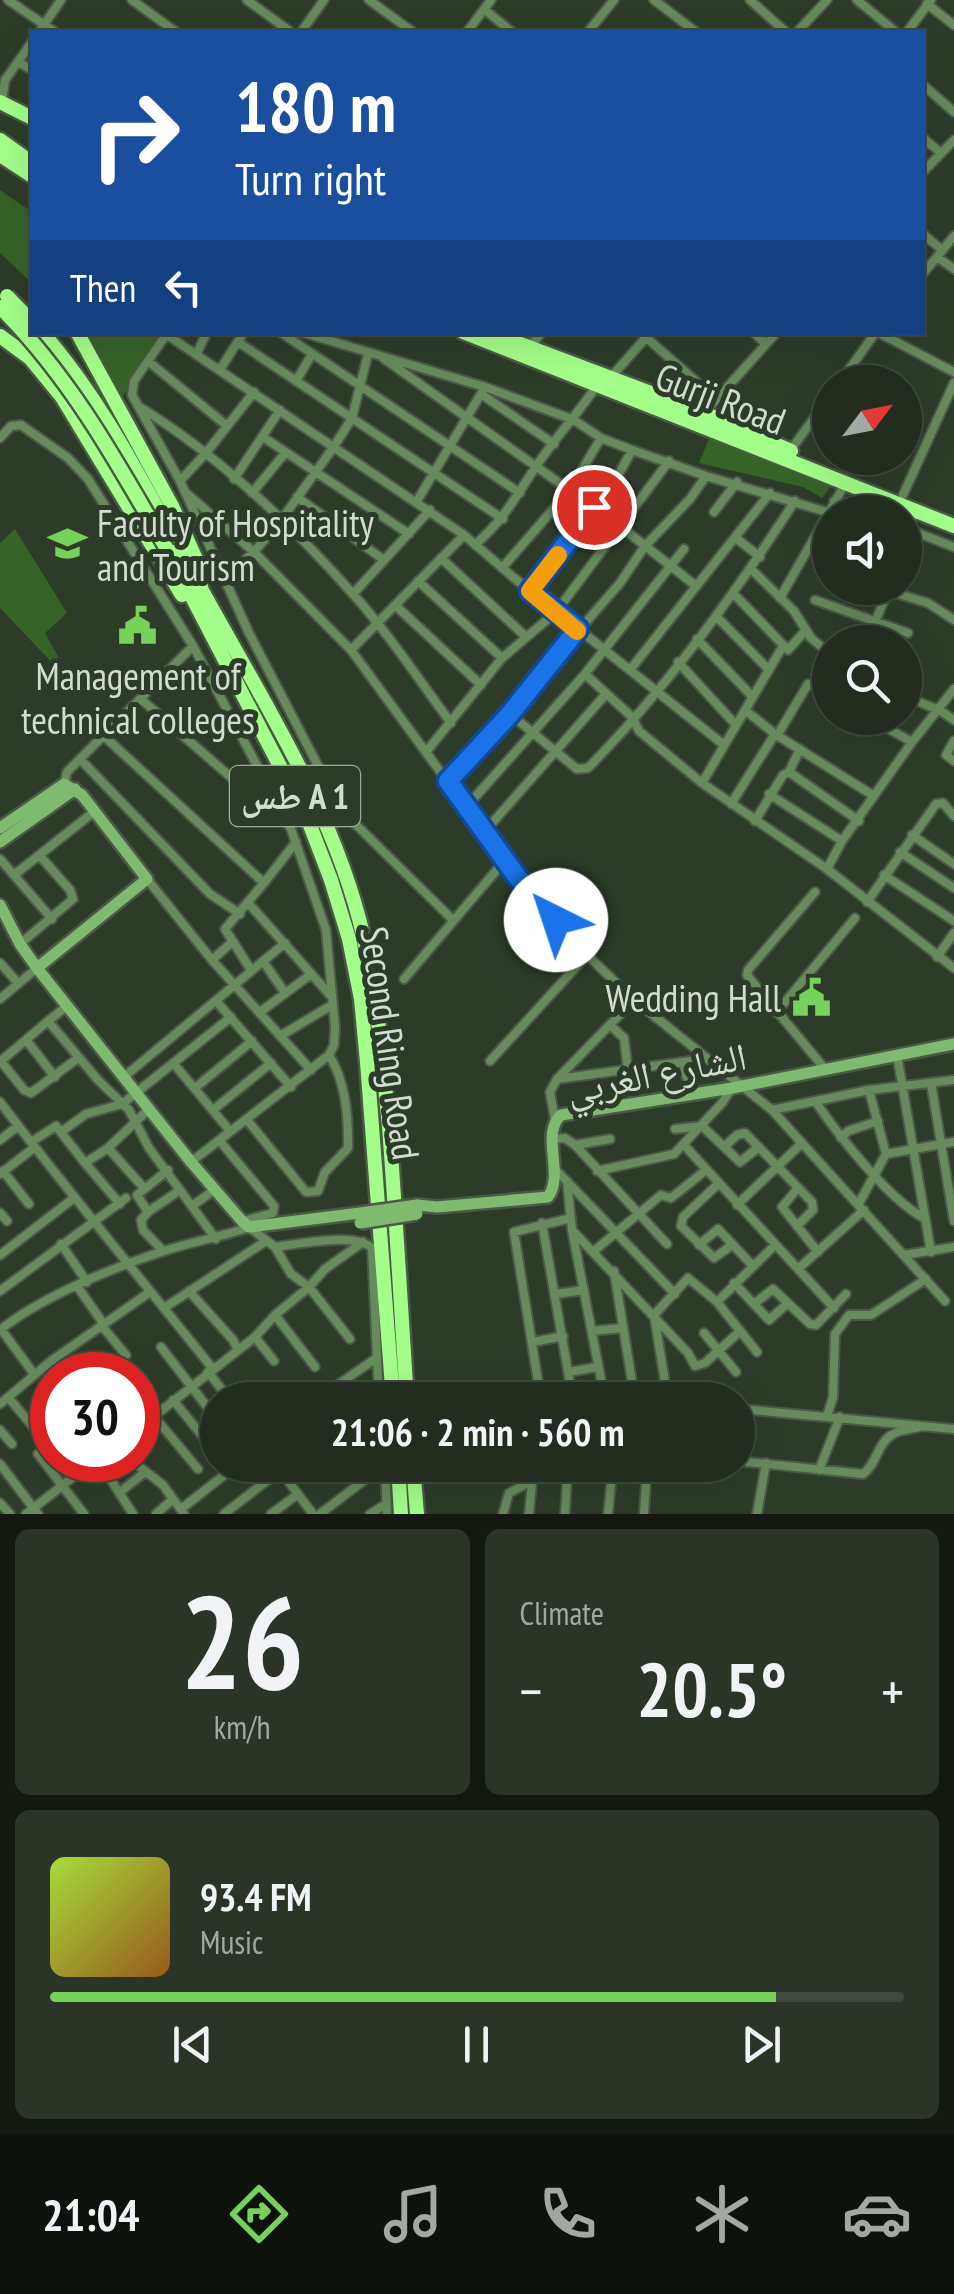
<!DOCTYPE html>
<html lang="en">
<head>
<meta charset="utf-8">
<style>
  :root { --surface:#222d1f; --page:#2a3528; --text:#f1f3f6; --muted:#a2a8a4; --line:#3f493d; --accent:#76d25a }
  body { margin:0; font-family:"PT Sans Narrow","Noto Naskh Arabic",sans-serif; background:var(--page); color:var(--text); height:100vh; display:flex; flex-direction:column; font-size:38px; white-space:nowrap }
  * { box-sizing:border-box; margin:0 }
  p { font-size:32px; color:var(--muted) }
  .icon { flex:none; width:55px; height:55px; fill:none; stroke:currentColor; stroke-width:2; stroke-linecap:round; stroke-linejoin:round }
  .map { position:relative; height:1514px; overflow:hidden }
  .sheet { display:flex; flex-direction:column; gap:15px; padding:15px; background:#131911; flex:1 }
  .sheet>* { flex:none }
  .hud { position:absolute; left:30px; top:30px; width:895px; height:305px; border-radius:0px; box-shadow:0 10px 40px #0002,0 0 0 2px var(--line); background:#1a4fa0; color:#fff; overflow:hidden }
  .needle { width:65px; rotate:58deg }
  .fabs { position:absolute; left:812px; top:365px; display:grid; gap:20px }
  .fabs a { display:grid; place-items:center; width:110px; height:110px; border-radius:50%; background:var(--surface); box-shadow:0 10px 40px #0002,0 0 0 2px var(--line); font-size:50px }
  .speed { position:absolute; left:30px; top:1352px; display:flex; gap:20px; font-size:50px; font-weight:700; text-align:center }
  .speed>* { display:grid; place-content:center; width:130px; height:130px; border-radius:50%; background:var(--surface); box-shadow:0 10px 40px #0002,0 0 0 2px var(--line); line-height:1 }
  .speed .limit { border:15px solid #d22; background:#fff; color:#111 }
  .pin { position:absolute; display:grid; place-items:center; width:85px; height:85px; color:#fff; margin:-42px; border:5px solid #fff; border-radius:50%; box-shadow:0 2px 10px #0007 }
  .me { position:absolute; width:110px; margin:-55px; rotate:319deg; stroke-linejoin:round; filter:drop-shadow(0 0 8px #0008) }
  .turn { display:flex; align-items:center; gap:35px; height:210px; padding:0 40px; font-size:45px }
  .turn .icon { width:130px; height:130px; stroke-width:2.5 }
  .turn b { display:block; font-size:70px; line-height:85px }
  .then { display:flex; align-items:center; height:95px; padding:0 40px; background:#0003; gap:20px; font-size:38px }
  .big { font-size:75px; font-weight:800; line-height:1.1 }
  .sheet .widget { flex:1; display:flex; flex-direction:column; justify-content:center; gap:15px; min-width:0; padding:0 35px; border-radius:15px; background:var(--page) }
  .sheet .dial { align-items:center; gap:0 }
  .dial b { font-size:130px; line-height:1 }
  .song { display:flex; align-items:center; gap:30px }
  .cover { width:120px; height:120px; border-radius:15px; background:linear-gradient(135deg,hsl(80 70% 55%),hsl(30 70% 35%)) }
  .played { height:10px; border-radius:5px; background:linear-gradient(90deg,var(--accent) 85%,var(--line) 85%) }
  .keys { display:flex; justify-content:space-around; direction:ltr }
  .heat { display:flex; justify-content:space-between; align-items:center; font-size:55px; direction:ltr }
  .sheet .tiles { flex:1; display:grid; gap:15px; grid-template-columns:1fr 1fr }
  .widget:last-child { grid-column:span 2 }
  .trip { position:absolute; left:200px; top:1382px; width:555px; height:100px; border-radius:50px; background:var(--surface); box-shadow:0 10px 40px #0002,0 0 0 2px var(--line); font-weight:800; line-height:100px; text-align:center }
  .tabs { display:flex; height:160px; justify-content:space-around; align-items:center; background:#0e120c; color:var(--muted) }
  .tabs .icon { width:70px; height:70px }
  .tabs .on { color:var(--accent) }
  .tabs b { font-size:45px; color:var(--text) }
  .map>svg:first-child { display:block }
</style>
</head>
<body>
<div class="map">
<svg width="954" height="1514" viewBox="0 0 954 1514">
  <rect width="100%" height="100%" fill="#2d3c29"/>
  <path fill="#366328" d="M0,190L32,212V283L0,253Z
    M86,333H162L123,396Z
    M710,436L834,482L822,498L803,487L699,463Z
    M15,529L67,613L45,633L65,669L60,671L0,608V543Z"/>
  <g fill="none" stroke-linecap="round" stroke-linejoin="round">
    <defs>
      <path id="street" d="M8,0L55,32
        M132,0L176,32
        M247,0L291,32
        M369,0L413,32
        M654,0L696,32
        M750,0L786,32
        M857,0L896,32
        M927,4L954,25
        M484,9L512,32
        M39,32L61,0
        M301,32L324,0
        M467,32L491,0
        M588,32L614,0
        M797,32L827,0
        M907,32L931,0
        M18,62L32,70
        M922,84L954,112
        M2,102L5,80L32,42
        M922,137L941,153
        M922,173L954,140
        M922,233L942,250
        M937,257L954,269
        M922,275L954,236
        M168,332L134,381L132,395L180,481L224,578
        M280,332L520,493
        M301,332L485,387L574,420L601,438L632,450L706,476L827,512
        M640,332L716,399
        M753,332L766,344
        M877,332L954,372
        M167,335L464,535L513,577L724,745
        M238,342L503,519
        M530,347L542,332
        M197,353L207,332
        M368,354L352,418L335,445L282,519L254,552L224,578L249,633L341,810L453,920
        M383,358L620,526L696,586
        M148,361L227,426
        M221,368L244,332
        M611,377L651,332
        M296,381L312,354
        M840,382L876,332
        M481,394L554,444
        M138,406C218,455 290,523 353,594C389,634 419,680 451,723
        M704,413L777,332
        M263,437L409,534
        M0,438L11,426L21,425L68,458L88,479L193,646L291,829L326,930L335,1027L334,1045L329,1055L191,1162
        M790,451L830,396
        M234,479L280,410
        M180,481L206,453L254,392
        M185,492L254,552L351,650L527,890L587,955L634,1000L772,1110L945,1301
        M252,493L286,452
        M903,495L954,383
        M297,497L384,560
        M417,501L485,387
        M834,501L864,512
        M714,512L737,482
        M905,528L954,547
        M905,536L916,510
        M736,538L760,557
        M476,544C505,518 514,499 535,468C554,439 578,414 597,385
        M441,558L525,636
        M502,568L570,490L601,438
        M751,569L794,611L811,638L830,654
        M418,581L502,658
        M879,588L928,603L954,620
        M530,591L615,481L632,450
        M733,593L788,650L806,630
        M353,594L430,510
        M780,598L845,484
        M815,600L908,633
        M395,605L481,685
        M716,616L769,670
        M875,622L889,589
        M697,639L753,697
        M351,650L464,535
        M678,662L736,725
        M630,670L770,493
        M585,674L632,717L639,731L702,783L827,869L954,968
        M905,696L941,711L954,720
        M142,700L264,806L284,819
        M745,710L775,734
        M510,714L577,769L588,768C667,688 734,595 795,501
        M869,718L912,742
        M778,734L808,684L830,695
        M105,737L264,883L296,842
        M954,741L946,755L954,761
        M426,752L502,658L556,612L669,461
        M81,760L210,894L240,914
        M789,772L859,821
        M448,781L620,583L645,546L690,499L706,476
        M702,783L783,646
        M64,785L67,772L193,646
        M769,794L842,841
        M731,804L775,734L874,796
        M468,805L585,674L684,549
        M755,821L783,775L789,772L800,749
        M486,830L606,694
        M912,835L954,864
        M900,852L954,888
        M0,859L52,919
        M827,869L842,841L912,742L954,689
        M14,875L95,811
        M884,875L954,921
        M147,879L212,960L311,1070
        M815,892L748,970L747,975L825,1069
        M867,902L936,804L943,803L954,816
        M249,904L331,996
        M20,944L73,899L70,890L40,856
        M937,957L954,933
        M212,960L231,943
        M263,961L285,993
        M0,963L18,983
        M251,970L225,929L264,883
        M404,979L506,859
        M0,999L37,968
        M217,1002L291,1087
        M67,1006L48,1021L98,1080L129,1110L149,1148L216,1239
        M260,1012L310,975
        M776,1013L855,918
        M610,1025L624,1038L628,1070
        M280,1036L332,1005
        M27,1041L55,1077
        M897,1055L931,1252
        M0,1060L24,1090L31,1093L78,1058
        M1,1061L48,1021
        M490,1061L587,955
        M683,1062L691,1095
        M174,1064L230,1131
        M125,1076L285,943
        M557,1079L705,1059
        M931,1083L954,1221
        M195,1088L252,1041
        M815,1101C839,1136 888,1199 924,1218
        M0,1102C69,1193 142,1280 213,1369
        M213,1110L271,1063
        M772,1110L869,1090L954,1080
        M247,1120L306,1192L318,1191L325,1172L348,1148V1142C348,1112 345,1081 329,1055
        M555,1120L550,1092L557,1079L634,1000
        M675,1129L702,1126L740,1162L759,1147
        M61,1132L86,1114L122,1104L231,1017
        M841,1138L848,1131L878,1121
        M553,1139L565,1138L575,1145L667,1244
        M0,1140L18,1126
        M219,1140L274,1206L273,1213L243,1221
        M31,1142L56,1126L85,1163
        M575,1145L610,1139
        M684,1145L834,1308
        M724,1147L737,1135L745,1133L812,1202L813,1210L797,1226
        M108,1148L143,1187
        M886,1154L954,1142
        M554,1168L675,1294
        M3,1171L29,1204
        M597,1171L674,1154L722,1103L732,1088
        M0,1174L35,1147
        M567,1181L572,1230L688,1353L695,1366L705,1363L739,1332
        M718,1184L683,1217L681,1226L714,1258L732,1245
        M798,1188L782,1207L818,1252
        M120,1204L85,1163L108,1148L150,1108
        M737,1205L801,1144
        M858,1205L886,1154L869,1090
        M192,1206L214,1190
        M148,1212L180,1190
        M0,1213L7,1221
        M542,1223L573,1400
        M572,1230L605,1400
        M61,1244L87,1282
        M699,1245L718,1229L753,1266
        M275,1247L291,1274L309,1287L325,1269L363,1242
        M163,1251L143,1230L141,1220L148,1212L137,1195L168,1170
        M594,1251L661,1195L671,1198L706,1170
        M0,1255L74,1198
        M904,1255L954,1247
        M798,1269L864,1210
        M614,1271L635,1400
        M734,1283L769,1320L788,1303
        M77,1286L103,1323
        M0,1291L126,1198
        M189,1291L233,1340L238,1350
        M555,1294L584,1290
        M717,1302L774,1246
        M754,1304L773,1289L810,1324L816,1325L846,1294
        M164,1308L266,1241
        M275,1315L315,1367
        M101,1325L126,1355
        M1,1329L34,1374
        M0,1330C43,1296 114,1267 167,1250C195,1241 222,1237 249,1227L275,1247C298,1244 354,1232 372,1248L379,1400
        M592,1331L622,1328
        M704,1333L736,1372
        M255,1337L274,1361
        M533,1342L563,1336
        M161,1347L218,1421
        M51,1361L63,1375
        M208,1372L230,1400
        M569,1372L597,1367
        M8,1397L34,1428
        M173,1400L218,1455
        M316,1400L375,1359
        M541,1400L514,1232L571,1218
        M668,1400L654,1315L688,1278L717,1302L757,1352
        M0,1404L51,1361L150,1292
        M740,1409L954,1429
        M153,1415L198,1469
        M827,1416L833,1397L835,1334L849,1315H871L926,1279
        M138,1429L255,1337L275,1315L309,1287L350,1339
        M0,1430L12,1444
        M38,1454L84,1514
        M98,1460L133,1514
        M131,1460L163,1485L184,1514
        M738,1461L863,1474C877,1464 877,1443 893,1434C900,1430 911,1429 919,1427
        M0,1464L38,1514
        M276,1465L313,1514
        M385,1465L387,1514
        M819,1470L840,1417
        M119,1493L145,1472
        M0,1503L10,1514
        M181,1509L237,1465
        M26,1514L95,1460
        M156,1514L173,1499
        M224,1514L287,1465
        M271,1514L298,1494
        M320,1514L384,1465
        M370,1514L386,1504
        M503,1514L509,1493L561,1465
        M529,1514L532,1483
        M565,1514L568,1465
        M608,1514L613,1465
        M644,1514L647,1465
        M757,1514L766,1463"/>
      <path id="secondary" d="M0,828L64,784L82,795L147,879L37,968
        M0,842L75,789
        M0,905L20,944L37,968L191,1162L242,1221L249,1227L360,1213
        M417,1205L437,1207L548,1197C565,1174 540,1134 561,1115L732,1088L954,1044"/>
      <path id="highway" d="M0,102L32,118
        M0,140L32,163
        M0,155L32,176
        M42,332C106,405 147,492 194,576C257,692 335,809 364,939C378,1001 383,1065 389,1127C396,1218 401,1309 407,1400
        M77,332L172,506L205,579
        M463,332L954,526
        M489,332L704,413L791,451
        M0,336L30,358L62,397L182,595
        M167,549L308,820L331,880L349,939L361,999L367,1062L393,1400
        M398,1465L401,1514
        M413,1465L417,1514"/>
    </defs>
    <use href="#street" stroke="#4b5947" stroke-width="12"/>
    <use href="#secondary" stroke="#4b5947" stroke-width="16"/>
    <use href="#highway" stroke="#4b5947" stroke-width="19"/>
    <use href="#street" stroke="#678b5d" stroke-width="8"/>
    <use href="#secondary" stroke="#80ba70" stroke-width="11"/>
    <use href="#highway" stroke="#a4ff8a" stroke-width="14"/>
    <defs>
      <path id="secondary-bridge" d="M360,1213L417,1205
        M360,1223L417,1214"/>
      <path id="highway-bridge" d="M7,296L32,322
        M0,307C71,378 117,462 167,549"/>
    </defs>
    <use href="#secondary-bridge" stroke="#4b5947" stroke-width="16" stroke-linecap="butt"/>
    <use href="#highway-bridge" stroke="#4b5947" stroke-width="19" stroke-linecap="butt"/>
    <use href="#secondary-bridge" stroke="#80ba70" stroke-width="11"/>
    <use href="#highway-bridge" stroke="#a4ff8a" stroke-width="14"/>
  </g>
  <g fill="none" stroke-linecap="round" stroke-linejoin="round">
    <defs>
      <path id="route" d="M556,920L518,878L448,781L510,714L578,629L530,591L594,507"/>
    </defs>
    <use href="#route" stroke="#114b97" stroke-width="25"/>
    <use href="#route" stroke="#1a73e8" stroke-width="18"/>
    <path stroke="#f59e0b" stroke-width="18" d="M558,555L530,591L577,631"/>
  </g>
  <defs>
    <symbol id="university-bare" viewBox="-9 -9 18 18"><path d="M0-5L7-2L0 1L-7-2ZM-4 1L0 2.5L4 1V4Q0 6-4 4Z" fill="#76d25a" stroke="#2d3c29" stroke-width="2.5" paint-order="stroke"/></symbol>
    <symbol id="civic-bare" viewBox="-9 -9 18 18"><path d="M-.6-6.5H3V-4.5H.6V-3L4-1V1h2V6H-6V1h2V-1L-.6-3ZM-1.2 2.5V6h2.4V2.5Z" fill="#76d25a" stroke="#2d3c29" stroke-width="2.5" paint-order="stroke"/></symbol>
  </defs>
  <g fill-rule="evenodd">
    <use href="#university-bare" x="40" y="516" width="55" height="55"/>
    <use href="#civic-bare" x="110" y="598" width="55" height="55"/>
    <use href="#civic-bare" x="784" y="970" width="55" height="55"/>
  </g>
  <g text-anchor="middle" dominant-baseline="central" stroke-width="10" stroke-linejoin="round" paint-order="stroke">
    <rect fill="#2d3c29" stroke="#a1ac9e" stroke-width="2.5" x="230" y="766" width="130" height="60" rx="8"/>
    <g font-size="35" font-weight="bold" fill="#d3dcd0">
      <text x="295" y="796">طس A 1</text>
    </g>
    <g font-size="38" fill="#d3dcd0" stroke="#2d3c29">
      <text transform="translate(721 398) rotate(21)">Gurji Road</text>
      <text transform="translate(391 1043) rotate(82)">Second Ring Road</text>
      <text transform="translate(656 1072) rotate(-11)">الشارع الغربي</text>
    </g>
    <g font-size="38" fill="#d3dcd0" stroke="#2d3c29" text-anchor="start">
      <text x="97" y="522">Faculty of Hospitality<tspan x="97" dy="44">and Tourism</tspan></text>
      <text x="138" y="675" text-anchor="middle">Management of<tspan x="138" dy="44">technical colleges</tspan></text>
      <text x="781" y="997" text-anchor="end">Wedding Hall</text>
    </g>
  </g>
</svg>
<div class="fabs">
<a><svg class="needle" viewBox="-14 -14 28 28"><path d="M0-13l5 13h-10z" fill="#e53935"/><path d="M0 13l5-13h-10z" fill="#a2a8a4"/></svg></a>
<a><svg class="icon" aria-label="sound" viewBox="0 0 24 24"><path d="M4 9h4l5-4v14l-5-4H4zM17 9q2 3 0 6"/></svg></a>
<a><svg class="icon" aria-label="search" viewBox="0 0 24 24"><circle cx="10" cy="10" r="6"/><path d="M15 15l6 6"/></svg></a>
</div>
<div class="speed"><div class="limit">30</div></div>
<div class="pin" style="left:594px;top:507px;background:#d93025"><svg class="icon" aria-label="arrive" viewBox="0 0 24 24"><path d="M6 21V4h12l-3 4 3 4H6"/></svg></div>
<svg class="me" style="left:556px;top:920px" viewBox="-20 -20 40 40"><circle r="19" fill="#fff"/><path d="M0-13L10 11 0 6-10 11z" fill="#1a73e8"/></svg>
<div class="trip">21:06 · 2 min · 560 m</div>
<div class="hud">
<div class="turn"><svg class="icon" aria-label="right" viewBox="0 0 24 24"><path d="M7 20v-9h11M14 6l5 5-5 5"/></svg><div><b>180 m</b>Turn right</div></div>
<div class="then">Then<svg class="icon" aria-label="left" viewBox="0 0 24 24"><path d="M17 20v-9H6M10 6l-5 5 5 5"/></svg></div>
</div>
</div>
<section class="sheet">
<div class="tiles">
<div class="widget dial"><b>26</b><p>km/h</p></div>
<div class="widget"><p>Climate</p>
<div class="heat"><a>−</a><b class="big">20.5°</b><a>+</a></div>
</div>
<div class="widget">
<div class="song"><i class="cover"></i><div><b>93.4 FM</b><p>Music</p></div></div>
<div class="played"></div>
<div class="keys"><svg class="icon" aria-label="previous" viewBox="0 0 24 24"><path d="M18 5L8 12l10 7zM5 5v14"/></svg><svg class="icon" aria-label="pause" viewBox="0 0 24 24"><path d="M8 5v14M16 5v14"/></svg><svg class="icon" aria-label="next" viewBox="0 0 24 24"><path d="M6 5l10 7-10 7zM19 5v14"/></svg></div>
</div>
</div>
</section>
<nav class="tabs">
<b>21:04</b>
<svg class="icon on" aria-label="directions" viewBox="0 0 24 24"><path d="M12 3l9 9-9 9-9-9zM9 14v-3h6M13 9l2 2-2 2"/></svg>
<svg class="icon" aria-label="music" viewBox="0 0 24 24"><path d="M9 18V5l10-2v13"/><circle cx="6" cy="18" r="3"/><circle cx="16" cy="16" r="3"/></svg>
<svg class="icon" aria-label="phone" viewBox="0 0 24 24"><path d="M5 4h4l2 5-3 2q2 4 5 5l2-3 5 2v4C11 20 4 13 5 4z"/></svg>
<svg class="icon" aria-label="climate" viewBox="0 0 24 24"><path d="M12 3v18M4 7l16 10M4 17L20 7"/></svg>
<svg class="icon" aria-label="car" viewBox="0 0 24 24"><path d="M5 17H2v-5l4-1 3-4h7l3 4 3 1v5h-3M9 17h6M6 11h13"/><circle cx="7" cy="17" r="2"/><circle cx="17" cy="17" r="2"/></svg>
</nav>
</body>
</html>
